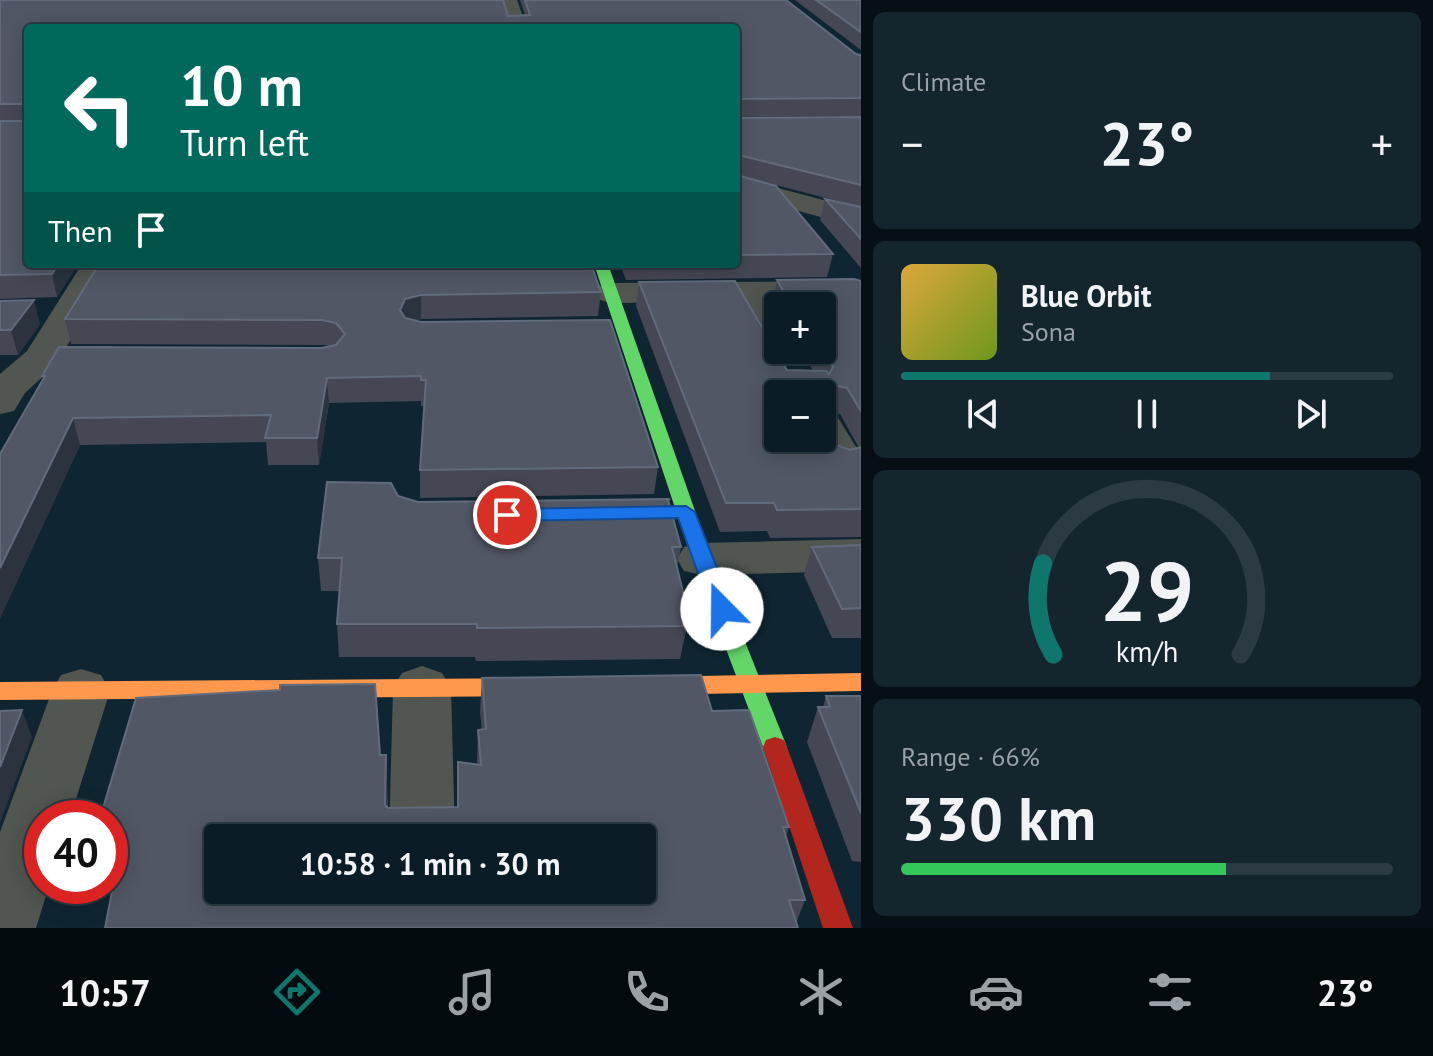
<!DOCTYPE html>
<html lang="en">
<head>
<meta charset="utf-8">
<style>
  :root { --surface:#0b1c26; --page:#14252e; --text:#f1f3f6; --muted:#9aa1a7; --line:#2b3a43; --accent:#0f766e }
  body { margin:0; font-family:"PT Sans",sans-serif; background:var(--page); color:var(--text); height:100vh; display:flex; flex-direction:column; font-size:30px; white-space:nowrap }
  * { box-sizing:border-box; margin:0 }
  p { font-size:26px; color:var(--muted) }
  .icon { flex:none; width:44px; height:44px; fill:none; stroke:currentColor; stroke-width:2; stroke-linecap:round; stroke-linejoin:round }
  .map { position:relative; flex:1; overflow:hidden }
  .sheet { display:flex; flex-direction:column; gap:12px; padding:12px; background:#060f15; width:572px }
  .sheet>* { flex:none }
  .hud { position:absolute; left:24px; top:24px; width:716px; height:244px; border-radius:8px; box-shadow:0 4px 20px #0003,0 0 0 2px var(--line); background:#00695c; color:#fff; overflow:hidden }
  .controls { position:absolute; left:764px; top:292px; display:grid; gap:16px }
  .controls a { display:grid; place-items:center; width:72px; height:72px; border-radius:8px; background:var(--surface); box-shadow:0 4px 20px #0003,0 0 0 2px var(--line); font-size:40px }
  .speed { position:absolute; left:24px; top:800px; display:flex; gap:16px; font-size:40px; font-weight:700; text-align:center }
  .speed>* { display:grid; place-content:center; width:104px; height:104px; border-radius:50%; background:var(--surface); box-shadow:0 4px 20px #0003,0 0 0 2px var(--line); line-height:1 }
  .speed .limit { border:12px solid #d22; background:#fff; color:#111 }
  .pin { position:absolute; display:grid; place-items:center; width:68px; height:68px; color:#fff; margin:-34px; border:4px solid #fff; border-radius:50%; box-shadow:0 2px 8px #0007 }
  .me { position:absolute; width:88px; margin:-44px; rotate:338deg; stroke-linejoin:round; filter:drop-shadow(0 0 6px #0008) }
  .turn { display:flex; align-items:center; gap:28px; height:168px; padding:0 24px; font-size:36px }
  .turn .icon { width:104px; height:104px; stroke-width:2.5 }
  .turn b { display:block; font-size:56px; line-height:68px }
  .then { display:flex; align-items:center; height:76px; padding:0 24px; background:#0003; gap:16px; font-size:30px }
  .big { font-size:60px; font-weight:700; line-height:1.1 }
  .sheet .widget { flex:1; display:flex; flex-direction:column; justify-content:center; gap:12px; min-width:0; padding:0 28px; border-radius:12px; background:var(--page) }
  .sheet .dial { align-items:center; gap:0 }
  .dial svg { height:208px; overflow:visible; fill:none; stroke:var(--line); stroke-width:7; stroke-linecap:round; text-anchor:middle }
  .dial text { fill:var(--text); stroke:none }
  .song { display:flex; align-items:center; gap:24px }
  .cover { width:96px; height:96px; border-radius:12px; background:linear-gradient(135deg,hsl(40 70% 55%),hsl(80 70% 35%)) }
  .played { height:8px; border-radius:4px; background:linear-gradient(90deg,var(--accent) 75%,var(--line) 75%) }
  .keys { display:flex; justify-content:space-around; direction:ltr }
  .heat { display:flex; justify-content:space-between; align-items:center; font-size:44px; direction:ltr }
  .charge { height:12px; border-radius:6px; background:linear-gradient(90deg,#34c759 66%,var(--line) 0) }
  .trip { position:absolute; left:204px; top:824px; width:452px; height:80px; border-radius:8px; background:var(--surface); box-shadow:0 4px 20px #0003,0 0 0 2px var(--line); font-weight:700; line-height:80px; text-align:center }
  .dock { display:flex; height:128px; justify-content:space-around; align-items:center; background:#040b0f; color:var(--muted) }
  .dock .icon { width:56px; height:56px }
  .dock .current { color:var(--accent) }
  .dock b { font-size:36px; color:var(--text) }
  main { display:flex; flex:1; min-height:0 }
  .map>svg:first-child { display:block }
</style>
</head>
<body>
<main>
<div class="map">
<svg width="861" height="928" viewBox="0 0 861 928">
  <rect width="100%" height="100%" fill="#0f2632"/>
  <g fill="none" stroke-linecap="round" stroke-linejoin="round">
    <path fill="#515650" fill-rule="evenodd" d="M501,0H517L527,28H509Z
      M736,177L861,210V228L736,194Z
      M82,264H114L67,346H110L123,349L129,357L123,365L110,368L51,369L25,393L14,411L0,414V374L27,351Z
      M834,281L846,284L851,291L846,298L834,301L767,302L778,320V350H797L791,358L778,361L765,358L733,302L612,303L600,300L595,293L600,286L612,283Z
      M822,412L837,416L861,455L858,470L843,474L828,470L808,438H822Z
      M861,539V571L702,575L684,571L677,559L684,547L702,543Z
      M422,666L442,673L451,688L455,838H389L393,688L402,673Z
      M81,669L101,675L110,691L70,818H42V886H49L36,928H0V832L52,691L61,675Z
      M387,890H457V892L446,915L422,924L398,915Z"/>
    <path fill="#63d668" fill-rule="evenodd" d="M594,264H608L712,559L787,747L784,754L775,757L766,754L763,747L692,559Z"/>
    <path fill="#ff974d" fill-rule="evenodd" d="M861,673V691L646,695L638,692L634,686L638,680L646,677Z
      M542,678L550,681L554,687L550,693L542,696L0,700V682Z"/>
    <path fill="#b3261e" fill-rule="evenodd" d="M775,737L784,740L787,747L853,928H823L763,747L766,740Z"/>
  </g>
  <path fill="#454754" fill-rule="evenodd" d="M0,0L508,16L525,15L520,0H786L856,54L861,55V116L738,117L739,118L861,117V207L744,177L833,254L827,277L626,280L620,264H736V28H28L78,264L57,297L0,299Z
    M795,0H861V50Z
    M825,199L861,207V268L820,220Z
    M99,264L601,292L598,316L421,319L415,321L658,467L654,494L420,498V470L424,406H421V401L329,403L319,465H268L266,442L80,445L0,618V454L43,380L42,376L329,346L324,345L71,344L65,319Z
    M777,280L861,281V537L770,538L767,531L720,532L636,306L639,282L787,370L813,371L801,350H822V306H778V315L772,304ZM778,394H822V424L825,411L840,414L859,448L850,450L833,444Z
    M0,301L40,324L18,355H0Z
    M398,496L418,502L669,505L681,547L677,567L687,608L685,620L687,626L680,659L476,661L475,657H339L337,624L339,591H321L318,558Z
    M861,545V638H832L804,575L812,547Z
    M482,678L712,711L789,827L786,836L805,900L796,923L105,928L117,863H110V818L380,755H386L388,808L457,807L458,762L477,764L478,730H482L480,711ZM218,838H642L421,894Z
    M826,696H861V862L852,861L807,742L818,707H823Z"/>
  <path fill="#2b333f" d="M58,264H78L57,297L52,274Z
    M421,295V319L405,323L400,310L405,299Z
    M34,300L40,324L18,355L11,330Z
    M327,378L329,403L319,465L317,438Z
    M826,408L822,424V409Z
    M73,418L80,445L0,618V568Z
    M22,710L32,737L0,823V767Z
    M386,755L387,788L386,838L385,805Z"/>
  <path fill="#515765" stroke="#616b7b" stroke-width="2" fill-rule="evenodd" d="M0,0H503L508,16L530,15L525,0H786L856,54L861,55V98L739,99L736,102V116L739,118L861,117V185L738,155L737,175L776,186L833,254L736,255V28H28V264H58L52,274L0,275V121H26V104H0Z
    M816,0H861V32Z
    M825,199L861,207V239Z
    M99,264H591L601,292L421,295L405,299L400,310L405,318L421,322L610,320L658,467L420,470L426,380H421V376L327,378L317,438H265L271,415L73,418L0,568V454L45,376H42L59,347L322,348L336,345L345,334L336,323L322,320L65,319Z
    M854,279L861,281V411L847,388L827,384L826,408L822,409V394H778V438H822V427L833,444L850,450L861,447V509L777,510L774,503H726L639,282L735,281L787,370L826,371L829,374L833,367L822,349V306H786V296L777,280Z
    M34,300L11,330H0V301Z
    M327,482L391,483L398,496L418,502L670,499L668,500L681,547H672L687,608H681L687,626L477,628V624H337L342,558H318Z
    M861,545V608L842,609L812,547Z
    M701,675L712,711L749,710L789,827H783L805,900H789L798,928H105L124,829H110V818H100L136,698L280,690V685L375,684L380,755H386L385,805L388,808L458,807V762L481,765L478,730L486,729L482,678ZM218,838H642V890H432L421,894L411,890H218Z
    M826,696H861V813L818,707H830Z
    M22,710L0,767V711Z"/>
  <path fill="#1a73e8" stroke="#114b97" stroke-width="2" d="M686,506L695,512L733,609L730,614H715L711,609L678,518L507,521L497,515L507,509Z"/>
</svg>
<div class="controls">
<a>+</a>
<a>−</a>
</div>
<div class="speed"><div class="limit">40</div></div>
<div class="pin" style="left:507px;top:515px;background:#d93025"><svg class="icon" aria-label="arrive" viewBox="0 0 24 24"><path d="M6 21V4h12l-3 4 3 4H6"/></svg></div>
<svg class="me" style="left:722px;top:609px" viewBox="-20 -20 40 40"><circle r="19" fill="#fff"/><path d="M0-13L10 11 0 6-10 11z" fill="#1a73e8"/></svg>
<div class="trip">10:58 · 1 min · 30 m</div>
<div class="hud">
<div class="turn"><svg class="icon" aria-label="left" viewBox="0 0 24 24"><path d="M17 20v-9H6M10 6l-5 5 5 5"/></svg><div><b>10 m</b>Turn left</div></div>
<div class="then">Then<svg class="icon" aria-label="arrive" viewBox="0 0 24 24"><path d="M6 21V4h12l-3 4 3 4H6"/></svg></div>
</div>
</div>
<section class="sheet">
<div class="widget"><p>Climate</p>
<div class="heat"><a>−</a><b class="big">23°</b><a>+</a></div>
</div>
<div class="widget">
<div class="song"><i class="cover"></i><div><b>Blue Orbit</b><p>Sona</p></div></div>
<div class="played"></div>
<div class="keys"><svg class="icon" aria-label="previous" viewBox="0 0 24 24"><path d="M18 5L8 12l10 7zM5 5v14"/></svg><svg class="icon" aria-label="pause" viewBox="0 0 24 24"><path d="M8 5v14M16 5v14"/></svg><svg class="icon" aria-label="next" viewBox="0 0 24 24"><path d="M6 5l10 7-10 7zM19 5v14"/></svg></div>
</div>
<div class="widget dial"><svg viewBox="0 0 100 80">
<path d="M14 69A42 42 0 1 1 86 69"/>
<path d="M14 69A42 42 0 0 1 10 34" stroke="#0f766e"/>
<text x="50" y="56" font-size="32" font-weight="700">29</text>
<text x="50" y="72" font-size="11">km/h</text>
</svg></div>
<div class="widget"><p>Range · 66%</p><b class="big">330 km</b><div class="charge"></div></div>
</section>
</main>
<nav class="dock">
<b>10:57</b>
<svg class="icon current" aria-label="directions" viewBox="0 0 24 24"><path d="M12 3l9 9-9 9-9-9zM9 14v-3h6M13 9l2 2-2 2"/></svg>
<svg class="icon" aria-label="music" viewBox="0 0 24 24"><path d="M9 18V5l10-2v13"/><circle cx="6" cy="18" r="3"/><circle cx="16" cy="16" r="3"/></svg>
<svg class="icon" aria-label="phone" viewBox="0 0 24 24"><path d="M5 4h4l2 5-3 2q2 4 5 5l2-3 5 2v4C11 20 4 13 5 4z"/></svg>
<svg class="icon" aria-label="climate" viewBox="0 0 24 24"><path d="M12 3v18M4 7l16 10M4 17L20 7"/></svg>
<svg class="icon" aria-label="car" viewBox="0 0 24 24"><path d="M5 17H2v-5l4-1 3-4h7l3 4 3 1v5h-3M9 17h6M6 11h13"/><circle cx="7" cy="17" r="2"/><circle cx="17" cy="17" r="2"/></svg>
<svg class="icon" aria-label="filters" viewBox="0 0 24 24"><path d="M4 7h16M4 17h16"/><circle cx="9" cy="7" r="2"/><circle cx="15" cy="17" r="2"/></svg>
<b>23°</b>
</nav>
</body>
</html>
